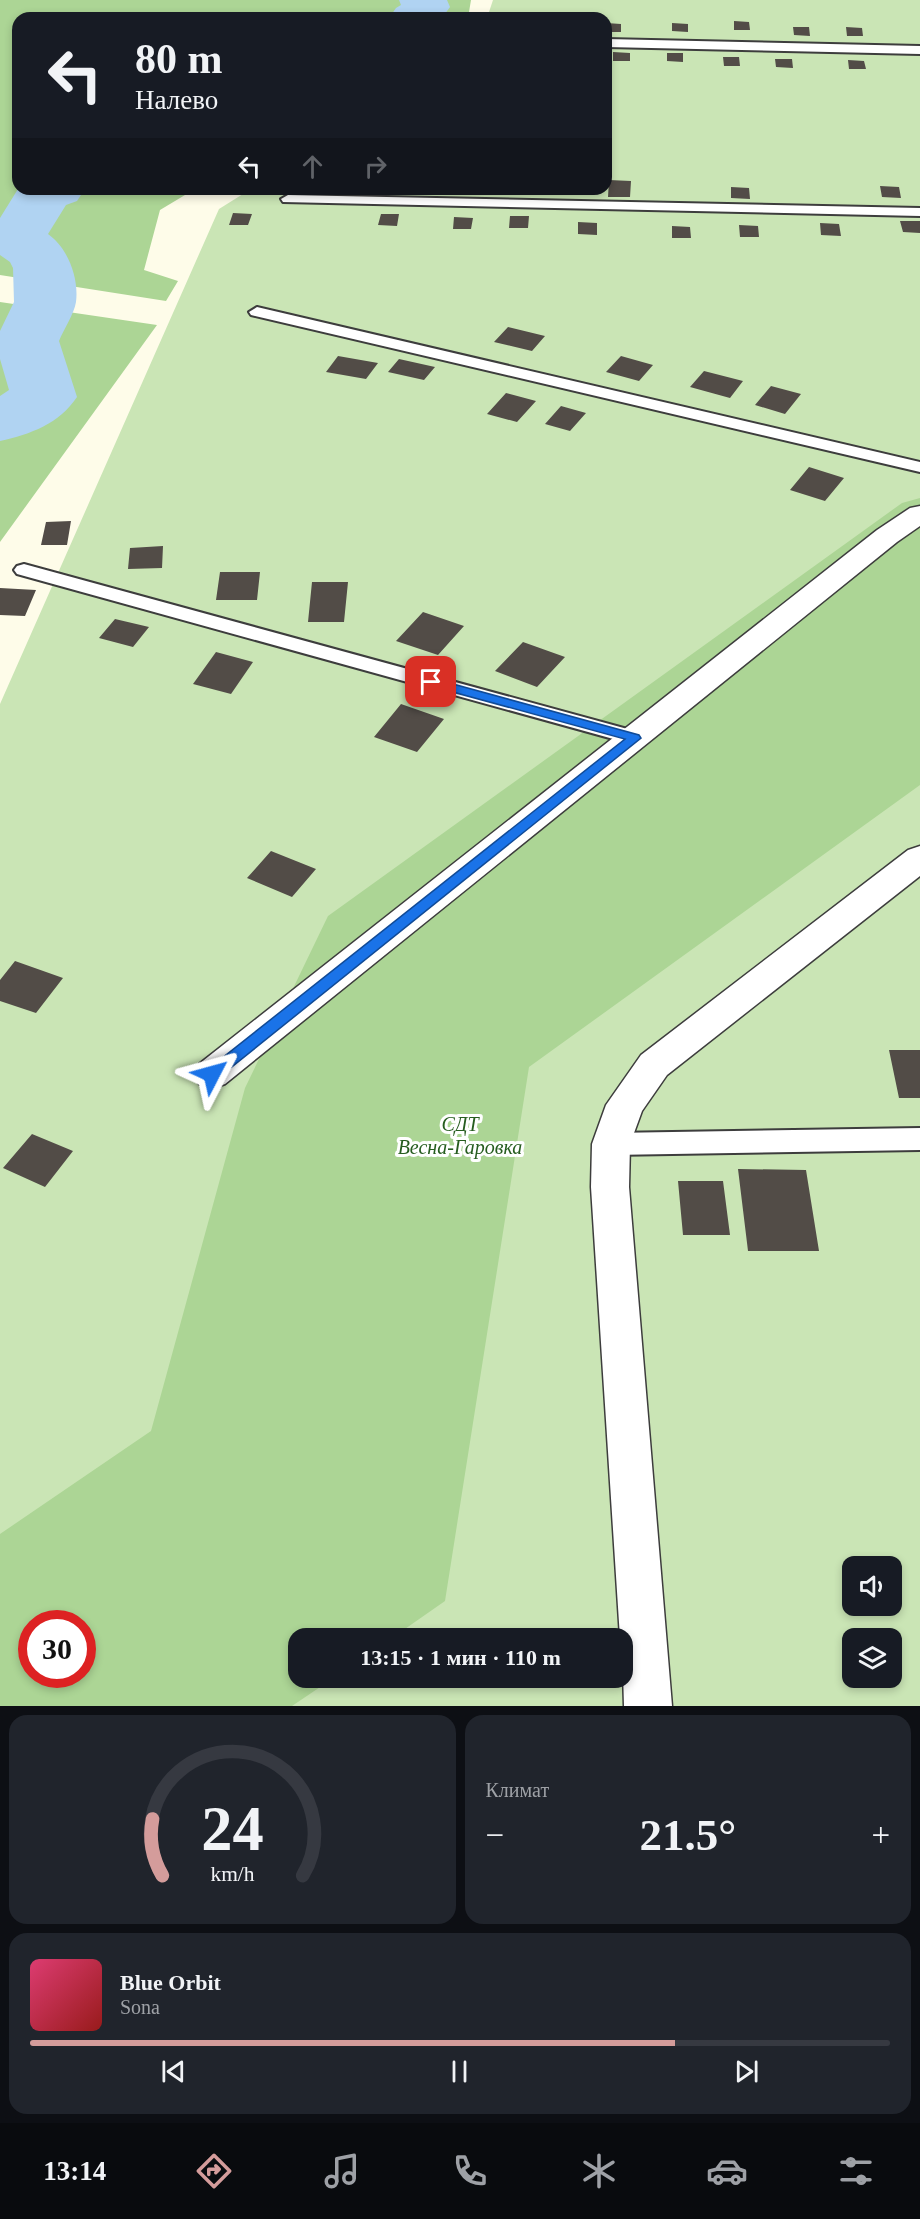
<!DOCTYPE html>
<html lang="ru">
<head>
<meta charset="utf-8">
<style>
  :root { --surface:#171b24; --page:#20242c; --text:#f1f3f6; --muted:#9ea1a6; --line:#363941; --accent:#d49c9b }
  body { margin:0; font-family:"Times New Roman",serif; background:var(--page); color:var(--text); height:100vh; display:flex; flex-direction:column; font-size:22px; white-space:nowrap }
  * { box-sizing:border-box; margin:0 }
  p { font-size:20px; color:var(--muted) }
  .icon { flex:none; width:33px; height:33px; fill:none; stroke:currentColor; stroke-width:2; stroke-linecap:round; stroke-linejoin:round }
  .map { position:relative; height:1706px; overflow:hidden }
  .side { display:flex; flex-direction:column; gap:9px; padding:9px; background:#0d0f14; flex:1 }
  .side>* { flex:none }
  .top-card { position:absolute; left:12px; top:12px; width:600px; height:183px; border-radius:18px; box-shadow:0 3px 9px #0003; background:#171b24; color:var(--text); overflow:hidden }
  .tools { position:absolute; left:842px; top:1556px; display:grid; gap:12px }
  .tools a { display:grid; place-items:center; width:60px; height:60px; border-radius:12px; background:var(--surface); box-shadow:0 3px 9px #0003; font-size:30px }
  .speed { position:absolute; left:18px; top:1610px; display:flex; gap:12px; font-size:30px; font-weight:700; text-align:center }
  .speed>* { display:grid; place-content:center; width:78px; height:78px; border-radius:50%; background:var(--surface); box-shadow:0 3px 9px #0003; line-height:1 }
  .speed .limit { border:9px solid #d22; background:#fff; color:#111 }
  .pin { position:absolute; display:grid; place-items:center; width:51px; height:51px; color:#fff; margin:-26px; border-radius:12px; box-shadow:0 3px 9px #0006 }
  .me { position:absolute; width:66px; margin:-33px; rotate:51deg; stroke-linejoin:round; filter:drop-shadow(0 0 4px #0008) }
  .turn { display:flex; align-items:center; gap:21px; height:126px; padding:0 24px; font-size:27px }
  .turn .icon { width:78px; height:78px; stroke-width:2.5 }
  .turn b { display:block; font-size:42px; line-height:51px }
  .lanes { display:flex; align-items:center; height:57px; padding:0 24px; background:#0003; justify-content:center; gap:30px; direction:ltr }
  .lanes .off { opacity:.35 }
  .big { font-size:45px; font-weight:800; line-height:1.1 }
  .side .tile { flex:1; display:flex; flex-direction:column; justify-content:center; gap:9px; min-width:0; padding:0 21px; border-radius:18px; background:var(--page) }
  .side .dial { align-items:center; gap:0 }
  .dial svg { height:156px; overflow:visible; fill:none; stroke:var(--line); stroke-width:7; stroke-linecap:round; text-anchor:middle }
  .dial text { fill:var(--text); stroke:none }
  .song { display:flex; align-items:center; gap:18px }
  .cover { width:72px; height:72px; border-radius:9px; background:linear-gradient(135deg,hsl(340 70% 55%),hsl(0 70% 35%)) }
  .played { height:6px; border-radius:3px; background:linear-gradient(90deg,var(--accent) 75%,var(--line) 75%) }
  .keys { display:flex; justify-content:space-around; direction:ltr }
  .heat { display:flex; justify-content:space-between; align-items:center; font-size:33px; direction:ltr }
  .side .tiles { flex:1; display:grid; gap:9px; grid-template-columns:1fr 1fr }
  .tile:last-child { grid-column:span 2 }
  .trip { position:absolute; left:288px; top:1628px; width:345px; height:60px; border-radius:18px; background:var(--surface); box-shadow:0 3px 9px #0003; font-weight:800; line-height:60px; text-align:center }
  .dock { display:flex; height:96px; justify-content:space-around; align-items:center; background:#090b0e; color:var(--muted) }
  .dock .icon { width:42px; height:42px }
  .dock .current { color:var(--accent) }
  .dock b { font-size:27px; color:var(--text) }
  .map>svg:first-child { display:block }
</style>
</head>
<body>
<div class="map">
<svg width="920" height="1706" viewBox="0 0 920 1706">
  <rect width="100%" height="100%" fill="#fefce9"/>
  <path fill="#cae5b5" fill-rule="evenodd" d="M493,0H920V1706H0V704L219,209L251,189H606V18H487ZM852,1566H891V1605H852ZM32,1623H82V1674H32ZM298,1638H622V1677H298ZM852,1638H891V1677H852Z"/>
  <path fill="#acd595" fill-rule="evenodd" d="M0,0H471L468,18H18V189H195L160,210L144,270L178,281L166,301L0,275Z
    M0,302L157,325L0,542Z
    M920,498V785L529,1067L445,1601L392,1638H298V1677H335L292,1706H0V1534L151,1431L245,1088L328,916L902,503ZM32,1623H82V1674H32Z"/>
  <g fill="none" stroke-linecap="round" stroke-linejoin="round">
    <path fill="#b0d3f2" fill-rule="evenodd" d="M399,0H447L450,7L442,18H389L396,8L401,5Z
      M18,189H85L77,201L66,205L48,234C68,248 79,278 76,302C74,314 64,329 59,341L77,397C59,424 31,434 0,441V396L9,390L0,359V331L14,302L13,268L10,262L0,255V218Z"/>
  </g>
  <path fill="#524c47" d="M734,21L749,22L750,30H734Z
    M606,23L621,24V32H606Z
    M672,23L688,24V32L672,31Z
    M793,27H809L810,36L794,35Z
    M846,27L862,28L863,36H847Z
    M613,52L630,53V61H613Z
    M667,53H683V62L667,61Z
    M723,57H739L740,66H724Z
    M775,59H792L793,68L776,67Z
    M848,60L864,61L866,69H849Z
    M609,180L631,181L630,197H608Z
    M880,186L899,187L901,198L882,197Z
    M731,187L749,188L750,199L731,198Z
    M233,213L252,214L248,225H229Z
    M381,214H399L397,226L378,225Z
    M510,216H529L528,228H509Z
    M454,217L473,218L471,229H453Z
    M900,221H920V233L903,232Z
    M578,222L597,223V235L578,234Z
    M820,223L839,224L841,236L821,235Z
    M739,225L758,226L759,237H740Z
    M672,226L690,227L691,238H672Z
    M508,327L545,336L532,351L494,342Z
    M338,356L378,363L366,379L326,372Z
    M621,356L653,365L639,381L606,372Z
    M399,359L435,367L424,380L388,372Z
    M704,371L743,381L730,398L690,387Z
    M771,386L801,394L785,414L755,405Z
    M506,393L536,401L517,422L487,414Z
    M561,406L586,413L570,431L545,424Z
    M809,467L844,478L825,501L790,490Z
    M71,521L67,545H41L46,522Z
    M163,546L162,568L128,569L130,548Z
    M220,572H260L257,600H216Z
    M312,582H348L344,622H308Z
    M0,588L36,590L25,616L0,615Z
    M423,612L464,626L438,655L396,641Z
    M115,619L149,627L133,647L99,638Z
    M523,642L565,657L537,687L495,671Z
    M216,652L253,662L231,694L193,684Z
    M401,704L444,719L417,752L374,737Z
    M271,851L316,869L292,897L247,878Z
    M15,961L63,978L36,1013L0,1001V980Z
    M889,1050H920V1098H899Z
    M32,1134L73,1151L45,1187L3,1168Z
    M738,1169L806,1170L819,1251H748Z
    M678,1181H723L730,1235H683Z"/>
  <g fill="none" stroke-linecap="round" stroke-linejoin="round">
    <defs>
      <path id="service" d="M606,39L920,46V54L606,47Z
        M288,195L920,208V216L283,202L281,199Z
        M257,307L920,462V472L251,315L249,312Z
        M24,564L642,733L646,738L642,743L635,745L17,574L14,570L17,566Z
        M920,1128V1150L611,1155L602,1152L598,1144L602,1136L611,1133Z"/>
      <path id="minor" d="M920,506V526L897,542L225,1084L212,1089L199,1084L194,1074L199,1064L877,530L910,508Z
        M920,846V876L667,1075L642,1111L630,1144L629,1187L672,1706H624L622,1638H620L591,1187L592,1144L606,1105L641,1055L908,850Z"/>
    </defs>
    <use href="#service" stroke="#3d3d3d" stroke-width="4"/>
    <use href="#minor" stroke="#3d3d3d" stroke-width="3"/>
    <use href="#service" fill="#fff" fill-rule="evenodd"/>
    <use href="#minor" fill="#fff" fill-rule="evenodd"/>
  </g>
  <path fill="#1a73e8" stroke="#114b97" stroke-width="1.5" d="M431,678L639,735L641,738L218,1078H207L205,1074L207,1070L625,739L427,685L425,682Z"/>
  <g text-anchor="middle" dominant-baseline="central" stroke-width="6" stroke-linejoin="round" paint-order="stroke">
    <g font-size="20" font-style="italic" fill="#265d1f" stroke="#fff">
      <text x="460" y="1124">СДТ<tspan x="460" dy="23">Весна-Гаровка</tspan></text>
    </g>
  </g>
</svg>
<div class="tools">
<a><svg class="icon" aria-label="sound" viewBox="0 0 24 24"><path d="M4 9h4l5-4v14l-5-4H4zM17 9q2 3 0 6"/></svg></a>
<a><svg class="icon" aria-label="layers" viewBox="0 0 24 24"><path d="M12 4l9 5-9 5-9-5zM3 14l9 5 9-5"/></svg></a>
</div>
<div class="speed"><div class="limit">30</div></div>
<div class="pin" style="left:431px;top:682px;background:#d93025"><svg class="icon" aria-label="arrive" viewBox="0 0 24 24"><path d="M6 21V4h12l-3 4 3 4H6"/></svg></div>
<svg class="me" style="left:212px;top:1074px" viewBox="-20 -20 40 40"><path d="M0-17L14 15 0 8-14 15z" fill="#1a73e8" stroke="#fff" stroke-width="4"/></svg>
<div class="trip">13:15 · 1 мин · 110 m</div>
<div class="top-card">
<div class="turn"><svg class="icon" aria-label="left" viewBox="0 0 24 24"><path d="M17 20v-9H6M10 6l-5 5 5 5"/></svg><div><b>80 m</b>Налево</div></div>
<div class="lanes"><svg class="icon" aria-label="left" viewBox="0 0 24 24"><path d="M17 20v-9H6M10 6l-5 5 5 5"/></svg><svg class="icon off" aria-label="ahead" viewBox="0 0 24 24"><path d="M12 20V5M6 11l6-6 6 6"/></svg><svg class="icon off" aria-label="right" viewBox="0 0 24 24"><path d="M7 20v-9h11M14 6l5 5-5 5"/></svg></div>
</div>
</div>
<section class="side">
<div class="tiles">
<div class="tile dial"><svg viewBox="0 0 100 80">
<path d="M14 69A42 42 0 1 1 86 69"/>
<path d="M14 69A42 42 0 0 1 9 40" stroke="#d49c9b"/>
<text x="50" y="56" font-size="32" font-weight="700">24</text>
<text x="50" y="72" font-size="11">km/h</text>
</svg></div>
<div class="tile"><p>Климат</p>
<div class="heat"><a>−</a><b class="big">21.5°</b><a>+</a></div>
</div>
<div class="tile">
<div class="song"><i class="cover"></i><div><b>Blue Orbit</b><p>Sona</p></div></div>
<div class="played"></div>
<div class="keys"><svg class="icon" aria-label="previous" viewBox="0 0 24 24"><path d="M18 5L8 12l10 7zM5 5v14"/></svg><svg class="icon" aria-label="pause" viewBox="0 0 24 24"><path d="M8 5v14M16 5v14"/></svg><svg class="icon" aria-label="next" viewBox="0 0 24 24"><path d="M6 5l10 7-10 7zM19 5v14"/></svg></div>
</div>
</div>
</section>
<nav class="dock">
<b>13:14</b>
<svg class="icon current" aria-label="directions" viewBox="0 0 24 24"><path d="M12 3l9 9-9 9-9-9zM9 14v-3h6M13 9l2 2-2 2"/></svg>
<svg class="icon" aria-label="music" viewBox="0 0 24 24"><path d="M9 18V5l10-2v13"/><circle cx="6" cy="18" r="3"/><circle cx="16" cy="16" r="3"/></svg>
<svg class="icon" aria-label="phone" viewBox="0 0 24 24"><path d="M5 4h4l2 5-3 2q2 4 5 5l2-3 5 2v4C11 20 4 13 5 4z"/></svg>
<svg class="icon" aria-label="climate" viewBox="0 0 24 24"><path d="M12 3v18M4 7l16 10M4 17L20 7"/></svg>
<svg class="icon" aria-label="car" viewBox="0 0 24 24"><path d="M5 17H2v-5l4-1 3-4h7l3 4 3 1v5h-3M9 17h6M6 11h13"/><circle cx="7" cy="17" r="2"/><circle cx="17" cy="17" r="2"/></svg>
<svg class="icon" aria-label="filters" viewBox="0 0 24 24"><path d="M4 7h16M4 17h16"/><circle cx="9" cy="7" r="2"/><circle cx="15" cy="17" r="2"/></svg>
</nav>
</body>
</html>
